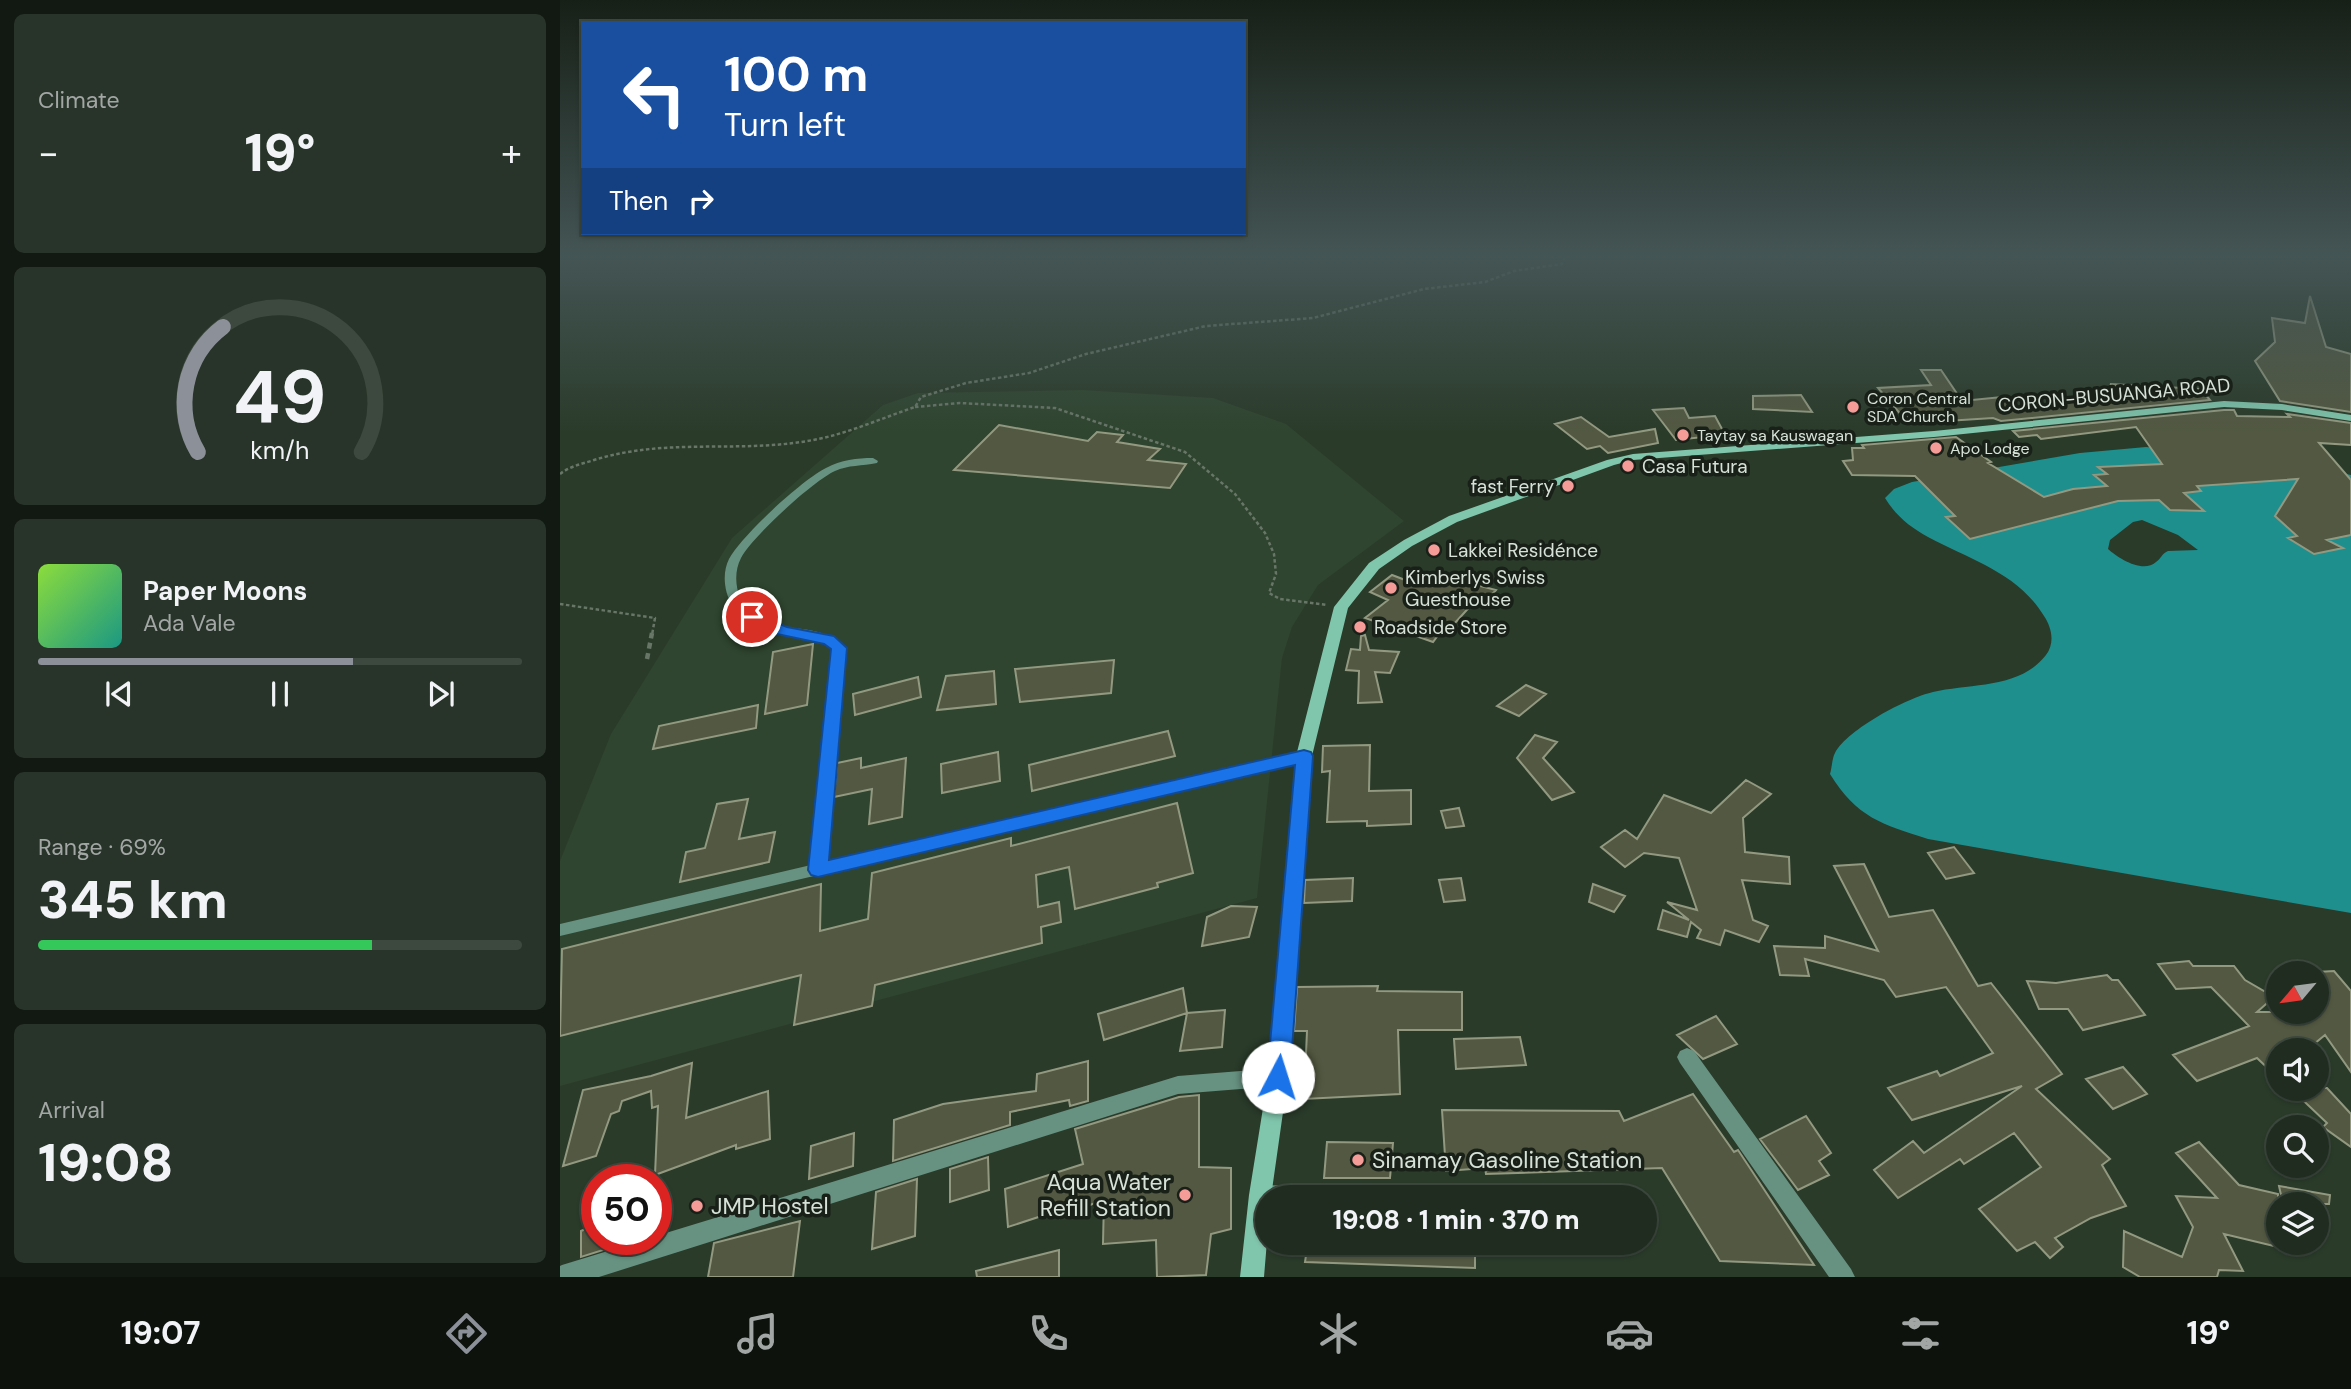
<!DOCTYPE html>
<html lang="en">
<head>
<meta charset="utf-8">
<style>
  :root { --surface:#202c20; --page:#283429; --text:#f1f3f6; --muted:#a2a7a5; --line:#3d483e; --accent:#8c9099 }
  body { margin:0; font-family:"DM Sans",sans-serif; background:var(--page); color:var(--text); height:100vh; display:flex; flex-direction:column; font-size:26px; white-space:nowrap }
  * { box-sizing:border-box; margin:0 }
  p { font-size:23px; color:var(--muted) }
  .icon { flex:none; width:38px; height:38px; fill:none; stroke:currentColor; stroke-width:2; stroke-linecap:round; stroke-linejoin:round }
  .map { position:relative; flex:1; overflow:hidden }
  .panel { display:flex; flex-direction:column; gap:14px; padding:14px; background:#121812; width:560px }
  .panel>* { flex:none }
  .banner { position:absolute; left:21px; top:21px; width:665px; height:214px; border-radius:0px; box-shadow:0 2px 5px #0004,0 0 0 2px var(--line); background:#1a4fa0; color:#fff; overflow:hidden }
  .needle { width:46px; rotate:241deg }
  .controls { position:absolute; left:1706px; top:961px; display:grid; gap:14px }
  .controls a { display:grid; place-items:center; width:63px; height:63px; border-radius:50%; background:var(--surface); box-shadow:0 2px 5px #0004,0 0 0 2px var(--line); font-size:35px }
  .speed { position:absolute; left:21px; top:1164px; display:flex; gap:14px; font-size:35px; font-weight:700; text-align:center }
  .speed>* { display:grid; place-content:center; width:91px; height:91px; border-radius:50%; background:var(--surface); box-shadow:0 2px 5px #0004,0 0 0 2px var(--line); line-height:1 }
  .speed .limit { border:10px solid #d22; background:#fff; color:#111 }
  .pin { position:absolute; display:grid; place-items:center; width:60px; height:60px; color:#fff; margin:-30px; border:4px solid #fff; border-radius:50%; box-shadow:0 2px 7px #0007 }
  .me { position:absolute; width:77px; margin:-38px; rotate:5deg; stroke-linejoin:round; filter:drop-shadow(0 0 5px #0008) }
  .turn { display:flex; align-items:center; gap:24px; height:147px; padding:0 28px; font-size:32px }
  .turn .icon { width:91px; height:91px; stroke-width:2.5 }
  .turn b { display:block; font-size:49px; line-height:60px }
  .then { display:flex; align-items:center; height:66px; padding:0 28px; background:#0003; gap:14px; font-size:26px }
  .big { font-size:52px; font-weight:800; line-height:1.1 }
  .panel .tile { flex:1; display:flex; flex-direction:column; justify-content:center; gap:10px; min-width:0; padding:0 24px; border-radius:10px; background:var(--page) }
  .panel .dial { align-items:center; gap:0 }
  .dial svg { height:182px; overflow:visible; fill:none; stroke:var(--line); stroke-width:7; stroke-linecap:round; text-anchor:middle }
  .dial text { fill:var(--text); stroke:none }
  .song { display:flex; align-items:center; gap:21px }
  .cover { width:84px; height:84px; border-radius:10px; background:linear-gradient(135deg,hsl(90 70% 55%),hsl(170 70% 35%)) }
  .played { height:7px; border-radius:4px; background:linear-gradient(90deg,var(--accent) 65%,var(--line) 65%) }
  .keys { display:flex; justify-content:space-around; direction:ltr }
  .heat { display:flex; justify-content:space-between; align-items:center; font-size:38px; direction:ltr }
  .charge { height:10px; border-radius:5px; background:linear-gradient(90deg,#34c759 69%,var(--line) 0) }
  .trip { position:absolute; left:695px; top:1185px; width:402px; height:70px; border-radius:35px; background:var(--surface); box-shadow:0 2px 5px #0004,0 0 0 2px var(--line); font-weight:800; line-height:70px; text-align:center }
  .dock { display:flex; height:112px; justify-content:space-around; align-items:center; background:#0d120d; color:var(--muted) }
  .dock .icon { width:49px; height:49px }
  .dock .current { color:var(--accent) }
  .dock b { font-size:32px; color:var(--text) }
  main { display:flex; flex:1; min-height:0 }
  .map>svg:first-child { display:block }
</style>
</head>
<body>
<main>
<section class="panel">
<div class="tile"><p>Climate</p>
<div class="heat"><a>−</a><b class="big">19°</b><a>+</a></div>
</div>
<div class="tile dial"><svg viewBox="0 0 100 80">
<path d="M14 69A42 42 0 1 1 86 69"/>
<path d="M14 69A42 42 0 0 1 25 14" stroke="#8c9099"/>
<text x="50" y="56" font-size="32" font-weight="700">49</text>
<text x="50" y="72" font-size="11">km/h</text>
</svg></div>
<div class="tile">
<div class="song"><i class="cover"></i><div><b>Paper Moons</b><p>Ada Vale</p></div></div>
<div class="played"></div>
<div class="keys"><svg class="icon" aria-label="previous" viewBox="0 0 24 24"><path d="M18 5L8 12l10 7zM5 5v14"/></svg><svg class="icon" aria-label="pause" viewBox="0 0 24 24"><path d="M8 5v14M16 5v14"/></svg><svg class="icon" aria-label="next" viewBox="0 0 24 24"><path d="M6 5l10 7-10 7zM19 5v14"/></svg></div>
</div>
<div class="tile"><p>Range · 69%</p><b class="big">345 km</b><div class="charge"></div></div>
<div class="tile"><p>Arrival</p><b class="big">19:08</b></div>
</section>
<div class="map">
<svg width="1791" height="1277" viewBox="0 0 1791 1277">
  <rect width="100%" height="100%" fill="#2a3b2a"/>
  <path fill="#2f452f" d="M523,390L653,398L726,424L844,521L758,585L732,627L722,658L697,898L0,1086V861L51,734L172,538L323,405L358,393Z"/>
  <path fill="#1f8f8e" fill-rule="evenodd" d="M1586,447L1698,457L1791,475V913L1368,839C1322,824 1297,818 1270,774C1272,768 1272,758 1275,753C1288,729 1347,698 1373,692C1411,683 1460,689 1486,655C1495,643 1492,628 1484,616C1458,573 1411,560 1368,537C1350,527 1336,516 1325,498L1334,489L1352,482L1520,453ZM1582,520L1618,535L1638,550L1608,551C1601,554 1602,558 1596,562C1583,574 1558,558 1548,549L1550,540L1573,522Z"/>
  <path fill="#525841" stroke="#939981" stroke-width="2" d="M1750,296L1766,347L1791,354V412L1720,401L1695,361L1715,342L1712,318L1745,323Z
    M1361,370H1381L1402,401L1442,397L1457,408L1576,396L1550,384L1641,389L1650,400L1441,421L1433,418L1386,421L1343,417L1318,388L1371,385Z
    M1241,395L1252,412L1193,409V396Z
    M1124,408L1129,418L1155,416L1168,440L1145,441L1143,437L1116,440L1093,410Z
    M1664,410H1674L1677,416L1730,417L1727,414L1791,423V445L1759,443L1791,480V535L1767,540L1783,548L1754,554L1728,538L1737,536L1715,516L1738,479L1637,486L1641,491L1624,493L1644,511L1610,510L1599,500L1558,501L1410,539L1386,517L1395,516L1355,476L1292,475L1283,461L1293,460L1292,448H1304L1302,445L1396,437L1431,462L1428,463L1484,497L1513,489L1547,486L1534,475L1547,474L1538,467L1602,464L1576,427L1481,439L1477,435L1459,437L1453,431Z
    M1021,417L1049,437L1095,429L1098,443L1048,453L1040,446L1027,449L995,424Z
    M439,425L528,441L537,432L563,435L557,442L600,449L588,460L626,464L610,488L394,470Z
    M866,572L936,590L923,605L914,602L894,624L888,622L873,642L805,618L828,600L810,592L832,575L853,583Z
    M805,635L809,650L839,652L830,673L815,672L822,702L798,703L799,671L786,670L791,649L800,650L801,636Z
    M253,644L247,705L205,714L213,652Z
    M554,660L551,693L460,702L455,669Z
    M434,671L436,704L377,710L386,676Z
    M358,677L361,697L295,715L293,694Z
    M966,685L986,694L959,716L937,706Z
    M198,705L196,728L93,749L99,726Z
    M608,731L615,756L472,791L469,765Z
    M975,735L997,742L983,758L1014,792L992,800L957,758Z
    M810,745L809,791L851,790V824L807,826V821L767,822L770,771L762,772L763,746Z
    M438,752L440,781L382,793L381,764Z
    M301,758V768L346,758L342,817L309,824L312,789L274,797L277,763Z
    M1186,780L1211,794L1183,818L1185,852L1229,857L1230,884L1182,880L1193,920L1208,926L1199,942L1165,930L1160,945L1137,938L1141,930L1131,922L1127,937L1098,929L1103,910L1129,920L1107,902L1137,910L1119,858L1084,853L1065,867L1041,847L1065,830L1077,839L1104,795L1151,813Z
    M188,799L179,839L215,832L209,862L120,882L126,852L145,848L157,804Z
    M617,803L633,873L597,883L598,887L515,909L509,867L476,875L478,907L499,902L501,922L481,927L482,943L315,985L312,1006L234,1025L241,975L0,1036L2,949L261,884L260,931L308,919L312,873L451,838V846Z
    M899,808L904,826L886,828L881,811Z
    M1394,847L1414,873L1386,879L1368,853Z
    M1304,864L1329,917L1373,910L1418,986L1431,983L1502,1074L1476,1089L1550,1159L1542,1165L1566,1206L1531,1218L1495,1238L1503,1247L1490,1258L1475,1242L1457,1251L1419,1209L1481,1167L1454,1133L1404,1164L1400,1159L1338,1198L1314,1170L1353,1141L1364,1153L1462,1086L1352,1120L1328,1088L1377,1071L1380,1076L1433,1053L1386,987L1336,997L1324,980L1245,959L1249,976L1220,975L1214,946L1265,948V936L1318,951L1274,866Z
    M793,878L792,901L744,903L745,880Z
    M901,878L905,900L884,902L879,880Z
    M1033,884L1065,896L1054,912L1029,902Z
    M671,906L697,907L689,937L642,946L647,917Z
    M1629,961L1633,966H1674L1685,980L1714,997L1697,1012H1757V972L1774,971L1791,991V1072L1765,1035L1748,1049L1738,1042L1718,1050V1078L1697,1058L1637,1081L1613,1055L1689,1026L1651,987L1616,989L1598,964Z
    M1547,975L1552,980H1558L1585,1015L1523,1030L1508,1009H1479L1467,981L1496,983Z
    M818,986L817,991L902,992V1030H838L840,1094L744,1099L747,1031H734L737,987Z
    M623,988L627,1013L544,1040L538,1014Z
    M665,1010L662,1047L620,1051L627,1013Z
    M1156,1016L1177,1044L1143,1059L1117,1035Z
    M960,1037L966,1065L896,1069L894,1039Z
    M528,1061V1101L510,1106L509,1100L450,1112V1125L333,1161L334,1120L383,1104L476,1091L477,1074Z
    M132,1063L126,1118L208,1091L210,1139L176,1149V1145L95,1175L98,1106L92,1108L91,1091L62,1101L59,1111L51,1114L36,1156L3,1166L23,1090L91,1076Z
    M1563,1067L1587,1094L1553,1109L1526,1079Z
    M1730,1088H1767L1791,1114V1147L1763,1127L1767,1123Z
    M1133,1094L1174,1152L1178,1150L1254,1265L1160,1261L1102,1168L926,1174L925,1168L886,1171L882,1110L1059,1111L1064,1121Z
    M639,1095V1167L671,1168V1229L651,1234L646,1275L597,1277L596,1240L543,1244L544,1199L500,1218V1210L448,1227L445,1189L523,1164L515,1129L619,1097Z
    M1246,1116L1271,1153L1259,1161L1269,1175L1238,1190L1200,1139Z
    M294,1133L293,1166L249,1179L251,1146Z
    M767,1142L833,1143L830,1178H764Z
    M1639,1142L1679,1185L1718,1194V1247L1664,1234L1683,1271L1659,1270L1657,1277H1580L1563,1267L1564,1231L1622,1257L1633,1227L1616,1196L1657,1198L1616,1153Z
    M428,1157L429,1190L390,1202V1169Z
    M357,1179L355,1236L312,1249L316,1192Z
    M1719,1186L1770,1195L1769,1204H1723Z
    M240,1221L233,1277H148L154,1243Z
    M37,1224V1239H78L21,1257V1231Z
    M748,1242H915V1268L745,1262Z
    M499,1250V1277H417L416,1271Z"/>
  <g fill="none" stroke-linecap="round" stroke-linejoin="round">
    <path stroke="#687668" stroke-width="2.5" stroke-dasharray="3.5 2.5" stroke-linecap="butt" d="M355,407L400,403L495,408L625,452L675,494L705,533L714,554L716,574L709,593L720,599L767,605
      M0,474C10,466 22,464 34,460C108,437 180,454 253,440C287,434 322,418 355,407L361,397L406,383L469,373L526,354L646,326L753,318L864,289L925,282L954,271L1002,264L1006,254
      M0,604L95,618L92,635"/>
    <path stroke="#687668" stroke-width="4.5" stroke-dasharray="6 4.5" stroke-linecap="butt" d="M87,659L92,633"/>
    <path fill="#679282" fill-rule="evenodd" d="M313,458L318,461L317,463C302,466 288,465 275,471C253,481 192,537 181,558C172,575 176,600 191,613C217,635 262,621 285,647L266,862L744,751L749,753L751,756L749,759L0,936V924L251,865L273,648C243,626 195,641 172,605C164,592 162,573 169,559C182,535 242,480 266,468C281,460 297,458 313,458Z
      M700,1185L801,1187L808,1190L811,1197H707V1205L693,1202L690,1195L693,1188Z"/>
    <path fill="#679282" fill-rule="evenodd" d="M1127,1048L1134,1051L1291,1269L1295,1277H1269L1120,1063L1117,1057L1120,1051Z
      M718,1068L725,1070L728,1077L725,1084L718,1086L618,1094L39,1277H0V1266L2,1265L87,1239H96V1236L618,1076Z"/>
    <path fill="#80c6ad" fill-rule="evenodd" d="M1664,401L1722,404L1791,415V421L1722,410L1664,407L1374,437L1073,460L1054,465L897,522L852,546L819,569L788,608L752,756L728,1077L711,1197H707V1241L704,1277H680L689,1195L708,1077L736,756L774,607L809,563L844,540L889,516L1047,460L1073,454L1374,431Z"/>
  </g>
  <linearGradient id="sky" x2="0" y2="1"><stop stop-color="#172017"/><stop offset="0.59" stop-color="#455"/><stop offset="1" stop-color="#455" stop-opacity="0"/></linearGradient>
  <rect width="1791" height="433" fill="url(#sky)"/>
  <path fill="#1a73e8" stroke="#114b97" stroke-width="2" d="M192,613L227,627L274,636L287,648L269,860L744,750L751,752L753,756L730,1077L726,1084L718,1087L710,1084L707,1077L735,765L258,877L251,875L248,870L271,649L264,644L217,634L186,621V614Z"/>
  <g fill="#f59b98" stroke="#182018" stroke-width="2.5">
    <circle cx="1293" cy="407" r="7"/>
    <circle cx="1123" cy="435" r="7"/>
    <circle cx="1376" cy="448" r="7"/>
    <circle cx="1068" cy="466" r="7"/>
    <circle cx="1008" cy="486" r="7"/>
    <circle cx="874" cy="550" r="7"/>
    <circle cx="831" cy="588" r="7"/>
    <circle cx="800" cy="627" r="7"/>
    <circle cx="798" cy="1160" r="7"/>
    <circle cx="625" cy="1195" r="7"/>
    <circle cx="137" cy="1206" r="7"/>
  </g>
  <g text-anchor="middle" dominant-baseline="central" stroke-width="7" stroke-linejoin="round" paint-order="stroke">
    <g font-size="16" fill="#d7e1d7" stroke="#182018" text-anchor="start">
      <text x="1307" y="398">Coron Central<tspan x="1307" dy="18">SDA Church</tspan></text>
      <text x="1137" y="435">Taytay sa Kauswagan</text>
      <text x="1390" y="448">Apo Lodge</text>
    </g>
    <g font-size="19" fill="#d7e1d7" stroke="#182018">
      <text transform="translate(1554 395) rotate(-5)">CORON-BUSUANGA ROAD</text>
    </g>
    <g font-size="19" fill="#d7e1d7" stroke="#182018" text-anchor="start">
      <text x="1082" y="466">Casa Futura</text>
      <text x="994" y="486" text-anchor="end">fast Ferry</text>
      <text x="888" y="550">Lakkei Residénce</text>
      <text x="845" y="577">Kimberlys Swiss<tspan x="845" dy="22">Guesthouse</tspan></text>
      <text x="814" y="627">Roadside Store</text>
    </g>
    <g font-size="23" fill="#d7e1d7" stroke="#182018" text-anchor="start">
      <text x="812" y="1160">Sinamay Gasoline Station</text>
      <text x="611" y="1182" text-anchor="end">Aqua Water<tspan x="611" dy="26">Refill Station</tspan></text>
      <text x="151" y="1206">JMP Hostel</text>
    </g>
  </g>
</svg>
<div class="controls">
<a><svg class="needle" viewBox="-14 -14 28 28"><path d="M0-13l5 13h-10z" fill="#e53935"/><path d="M0 13l5-13h-10z" fill="#a2a7a5"/></svg></a>
<a><svg class="icon" aria-label="sound" viewBox="0 0 24 24"><path d="M4 9h4l5-4v14l-5-4H4zM17 9q2 3 0 6"/></svg></a>
<a><svg class="icon" aria-label="search" viewBox="0 0 24 24"><circle cx="10" cy="10" r="6"/><path d="M15 15l6 6"/></svg></a>
<a><svg class="icon" aria-label="layers" viewBox="0 0 24 24"><path d="M12 4l9 5-9 5-9-5zM3 14l9 5 9-5"/></svg></a>
</div>
<div class="speed"><div class="limit">50</div></div>
<div class="pin" style="left:192px;top:617px;background:#d93025"><svg class="icon" aria-label="arrive" viewBox="0 0 24 24"><path d="M6 21V4h12l-3 4 3 4H6"/></svg></div>
<svg class="me" style="left:718px;top:1077px" viewBox="-20 -20 40 40"><circle r="19" fill="#fff"/><path d="M0-13L10 11 0 6-10 11z" fill="#1a73e8"/></svg>
<div class="trip">19:08 · 1 min · 370 m</div>
<div class="banner">
<div class="turn"><svg class="icon" aria-label="left" viewBox="0 0 24 24"><path d="M17 20v-9H6M10 6l-5 5 5 5"/></svg><div><b>100 m</b>Turn left</div></div>
<div class="then">Then<svg class="icon" aria-label="right" viewBox="0 0 24 24"><path d="M7 20v-9h11M14 6l5 5-5 5"/></svg></div>
</div>
</div>
</main>
<nav class="dock">
<b>19:07</b>
<svg class="icon current" aria-label="directions" viewBox="0 0 24 24"><path d="M12 3l9 9-9 9-9-9zM9 14v-3h6M13 9l2 2-2 2"/></svg>
<svg class="icon" aria-label="music" viewBox="0 0 24 24"><path d="M9 18V5l10-2v13"/><circle cx="6" cy="18" r="3"/><circle cx="16" cy="16" r="3"/></svg>
<svg class="icon" aria-label="phone" viewBox="0 0 24 24"><path d="M5 4h4l2 5-3 2q2 4 5 5l2-3 5 2v4C11 20 4 13 5 4z"/></svg>
<svg class="icon" aria-label="climate" viewBox="0 0 24 24"><path d="M12 3v18M4 7l16 10M4 17L20 7"/></svg>
<svg class="icon" aria-label="car" viewBox="0 0 24 24"><path d="M5 17H2v-5l4-1 3-4h7l3 4 3 1v5h-3M9 17h6M6 11h13"/><circle cx="7" cy="17" r="2"/><circle cx="17" cy="17" r="2"/></svg>
<svg class="icon" aria-label="filters" viewBox="0 0 24 24"><path d="M4 7h16M4 17h16"/><circle cx="9" cy="7" r="2"/><circle cx="15" cy="17" r="2"/></svg>
<b>19°</b>
</nav>
</body>
</html>
